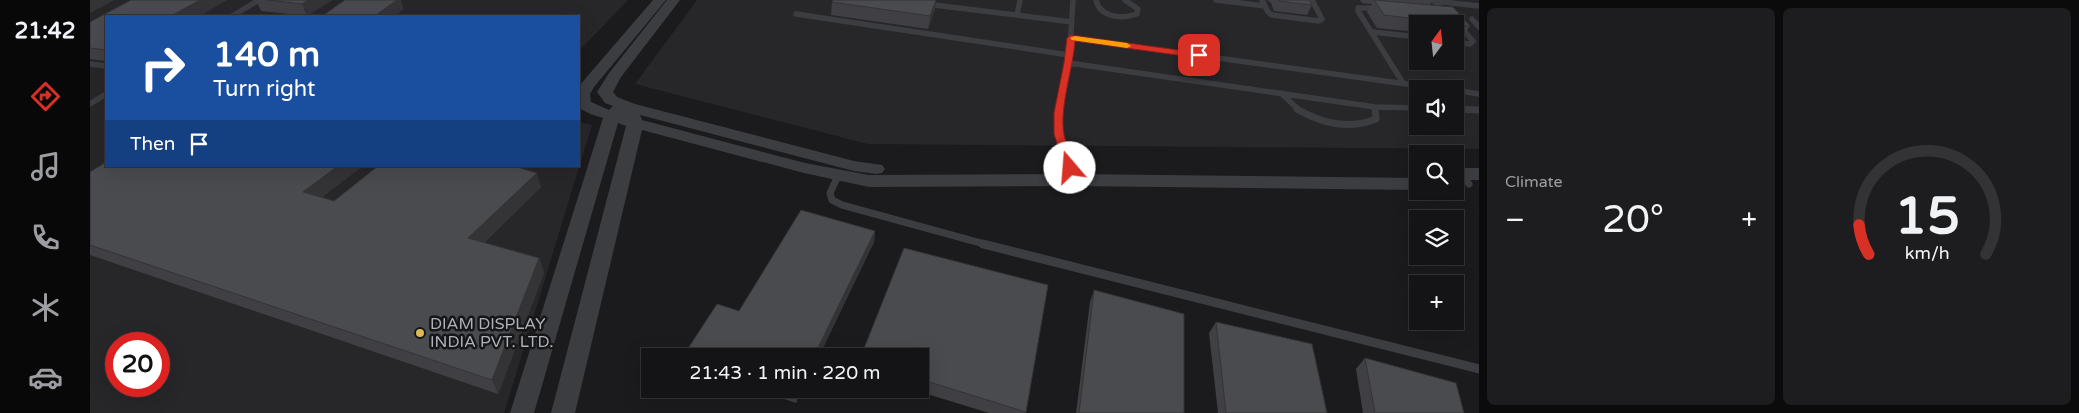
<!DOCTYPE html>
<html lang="en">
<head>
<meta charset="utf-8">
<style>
  :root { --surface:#141416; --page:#1d1d1f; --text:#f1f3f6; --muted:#9d9ea1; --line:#333335; --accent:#d93025 }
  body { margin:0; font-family:"Varela Round",sans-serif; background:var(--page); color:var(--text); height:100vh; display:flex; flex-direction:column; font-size:19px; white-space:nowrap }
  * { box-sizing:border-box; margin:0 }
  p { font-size:16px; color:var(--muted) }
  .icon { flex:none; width:28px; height:28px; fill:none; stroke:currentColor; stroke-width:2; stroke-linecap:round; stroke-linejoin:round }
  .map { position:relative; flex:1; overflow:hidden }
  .side { display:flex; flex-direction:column; gap:8px; padding:8px; background:#0b0b0c; width:600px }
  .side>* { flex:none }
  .guide { position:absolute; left:15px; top:15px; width:475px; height:152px; border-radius:0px; box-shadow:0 5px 20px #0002,0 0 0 1px var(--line); background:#1a4fa0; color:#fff; overflow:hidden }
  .needle { width:32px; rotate:15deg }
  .controls { position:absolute; left:1319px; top:15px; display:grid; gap:10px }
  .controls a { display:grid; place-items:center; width:55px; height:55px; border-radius:0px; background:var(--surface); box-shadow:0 5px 20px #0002,0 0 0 1px var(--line); font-size:25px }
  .speed { position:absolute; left:15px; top:332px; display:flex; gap:10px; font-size:25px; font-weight:700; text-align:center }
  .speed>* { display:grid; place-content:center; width:65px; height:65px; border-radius:50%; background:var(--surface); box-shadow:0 5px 20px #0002,0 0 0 1px var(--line); line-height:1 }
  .speed .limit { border:8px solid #d22; background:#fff; color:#111 }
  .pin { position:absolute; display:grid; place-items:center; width:42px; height:42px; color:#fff; margin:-21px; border-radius:10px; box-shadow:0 2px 8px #0006 }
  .me { position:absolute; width:55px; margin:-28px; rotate:342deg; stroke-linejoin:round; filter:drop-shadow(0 0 4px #0008) }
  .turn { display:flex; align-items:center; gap:18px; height:105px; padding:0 25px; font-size:22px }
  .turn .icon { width:65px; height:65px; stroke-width:2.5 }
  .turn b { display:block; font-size:35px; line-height:42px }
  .then { display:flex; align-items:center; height:48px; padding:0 25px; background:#0003; gap:10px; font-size:19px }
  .big { font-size:38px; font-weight:600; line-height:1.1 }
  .side .tile { flex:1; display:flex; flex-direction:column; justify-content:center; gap:8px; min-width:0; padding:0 18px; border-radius:8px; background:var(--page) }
  .side .dial { align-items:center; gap:0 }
  .dial svg { height:130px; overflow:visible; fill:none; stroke:var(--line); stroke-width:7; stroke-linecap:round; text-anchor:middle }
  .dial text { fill:var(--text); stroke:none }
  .heat { display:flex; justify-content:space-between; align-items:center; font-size:28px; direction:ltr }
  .side .tiles { flex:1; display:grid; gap:8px; grid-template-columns:repeat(2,1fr) }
  .trip { position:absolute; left:551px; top:348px; width:288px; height:50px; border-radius:0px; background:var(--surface); box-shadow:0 5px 20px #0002,0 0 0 1px var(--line); font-weight:600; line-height:50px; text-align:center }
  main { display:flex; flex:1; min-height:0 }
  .menu { display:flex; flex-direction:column; width:90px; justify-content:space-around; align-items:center; background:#080809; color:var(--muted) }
  .menu .icon { width:35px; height:35px }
  .menu .active { color:var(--accent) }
  .menu b { font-size:22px; color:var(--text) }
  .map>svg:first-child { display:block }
</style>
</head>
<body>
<main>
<nav class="menu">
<b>21:42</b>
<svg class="icon active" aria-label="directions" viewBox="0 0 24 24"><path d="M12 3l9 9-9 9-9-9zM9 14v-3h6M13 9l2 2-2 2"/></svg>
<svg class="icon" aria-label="music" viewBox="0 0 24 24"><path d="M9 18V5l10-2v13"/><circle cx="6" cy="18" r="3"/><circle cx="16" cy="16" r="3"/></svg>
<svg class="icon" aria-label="phone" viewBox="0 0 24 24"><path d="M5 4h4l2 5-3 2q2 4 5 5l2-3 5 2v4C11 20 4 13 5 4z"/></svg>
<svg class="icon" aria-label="climate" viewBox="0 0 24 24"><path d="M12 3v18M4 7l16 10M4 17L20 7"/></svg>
<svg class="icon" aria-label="car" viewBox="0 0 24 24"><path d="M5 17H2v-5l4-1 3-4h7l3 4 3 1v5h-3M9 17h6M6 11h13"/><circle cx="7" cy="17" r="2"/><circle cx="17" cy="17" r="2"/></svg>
</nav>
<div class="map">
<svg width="1389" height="413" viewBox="0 0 1389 413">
  <rect width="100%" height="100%" fill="#1b1b1d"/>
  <path fill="#27272a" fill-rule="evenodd" d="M0,0H538L489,51V16H16V166H489V122L502,125L414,413H0ZM26,344H69V386H26Z
    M607,0H1389V149L778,144L545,84ZM1328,24H1365V61H1328ZM1328,89H1365V126H1328Z"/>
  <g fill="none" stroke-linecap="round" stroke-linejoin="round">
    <path stroke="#3c3d41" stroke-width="5.5" d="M1006,0C1010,18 1032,19 1047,14L1048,9L1035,0
      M1126,0L1175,6
      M1172,0L1178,12L1182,15L1229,21L1232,19L1222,0
      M1343,0L1353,12
      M1344,1L1389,6
      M836,4L982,22
      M1289,8H1268V11L1313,83
      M706,14L979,55
      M927,15L930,0
      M142,16L169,0
      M1382,19L1389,27
      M1283,32L1328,37
      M981,38L1353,89
      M1365,42L1380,44L1383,41L1369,25
      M979,63L1285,107L1328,108
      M0,64L16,66
      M1365,90L1389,94
      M1191,93L1209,110
      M0,104L16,94
      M1285,107V110
      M1365,109L1383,110
      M969,110L979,63L983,0"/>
    <path stroke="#3c3d41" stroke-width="7" d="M969,109V134L983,180
      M1207,109C1231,123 1259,130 1286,119L1285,109
      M1365,109L1389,110
      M1371,174L1379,184
      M748,176L740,193L742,200L752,205L898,245"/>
    <path stroke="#3c3d41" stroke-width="9" d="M893,244L1389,369"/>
    <path fill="#3c3d41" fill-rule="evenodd" d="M563,0H576L504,87L500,94L501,102L519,110L523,106L515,103L507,92L519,73L577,0H590L531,77L523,92L527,97L545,104L764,161L792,165L795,169L792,173L786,174L764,171L550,115L552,120L715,163L779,175L983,174L1328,178V190L983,186L779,187L714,173L552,130L485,413H461L536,126L528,123L444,413H420L513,118L500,114L489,108V86Z
      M1365,168H1389V180H1365Z"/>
  </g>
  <path fill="#404044" d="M41,0H137L109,16H16V61L0,59V22Z
    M166,0H242L217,16L171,11Z
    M743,0H848H846L845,9L838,29L741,15L742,2Z
    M1177,0H1219L1222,5L1217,15L1184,11L1181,3Z
    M1270,0H1343L1340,5L1380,26L1372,38H1365V24H1328V32L1287,28L1277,12L1282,4L1272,3Z
    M0,172L232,197L244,201L451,187L394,243L449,258L454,273L408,394L0,255Z
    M785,231L784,242L729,356H595V353Z
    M958,285L936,413H899L821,389H830V356Z
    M1004,290L1094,413H986L1000,302Z
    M1126,322L1237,413H1128L1119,333Z
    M1275,358L1374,413H1273L1266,369Z
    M665,389H713L706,403Z"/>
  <path fill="#343437" d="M0,0H25L0,13Z
    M110,0H137L109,16H81Z
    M218,0H242L217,16L212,4Z
    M307,0H311L314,9L306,16H285Z
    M846,0L845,9L838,29L840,16Z
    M489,23L491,33L489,36Z
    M248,166H273L221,206L213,192Z
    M447,173L451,187L384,253L378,238Z
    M785,231L784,242L729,356H724Z
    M449,258L454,273L408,394L402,380Z
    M708,389H713L706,403V392Z"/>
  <path fill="#4a4b4f" stroke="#343437" d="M41,0H110L81,16H16V50L0,48V22Z
    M177,0H218L212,4Z
    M255,0H307L285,16H232Z
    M743,0H846L840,16L742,2Z
    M1188,0H1219L1222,5L1188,1Z
    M1284,0L1363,7L1380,26L1365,24L1340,22L1336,20L1294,15Z
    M16,162V166H248L213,192L244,201L288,166H423L447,173L378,238L449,258L402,380L0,245V172Z
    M711,210L785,231L724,356H605L595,353L627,304L649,311Z
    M814,248L958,285L936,412L830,379V356H771Z
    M1004,290L1094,314V413H989Z
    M1126,322L1222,344L1237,413H1136Z
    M1275,358L1366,383L1374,413H1285Z
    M697,389H708L706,392Z"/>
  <path fill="#d93025" stroke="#8d1f18" d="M981,35L1109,53L1114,55L1109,58L985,41C983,69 969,108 974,135C977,146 982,157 985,168L980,172L975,168L964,134V113L974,63L977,38Z"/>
  <path fill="#f59e0b" d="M985,36L1037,43L1041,46L1037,48L982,40L980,38Z"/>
  <circle fill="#ddb952" stroke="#161618" stroke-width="2" cx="330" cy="333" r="5"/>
  <g text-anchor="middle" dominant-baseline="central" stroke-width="5" stroke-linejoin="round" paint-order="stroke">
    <g font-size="16" fill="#afb2bb" stroke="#161618" text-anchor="start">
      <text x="340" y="324">DIAM DISPLAY<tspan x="340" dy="18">INDIA PVT. LTD.</tspan></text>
    </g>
  </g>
</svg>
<div class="controls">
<a><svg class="needle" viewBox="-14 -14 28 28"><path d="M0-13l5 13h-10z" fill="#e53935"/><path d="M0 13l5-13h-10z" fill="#9d9ea1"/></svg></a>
<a><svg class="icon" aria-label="sound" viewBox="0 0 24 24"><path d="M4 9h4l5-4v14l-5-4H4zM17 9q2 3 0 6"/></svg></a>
<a><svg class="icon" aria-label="search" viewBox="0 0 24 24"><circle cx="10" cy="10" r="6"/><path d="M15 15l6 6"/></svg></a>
<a><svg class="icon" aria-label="layers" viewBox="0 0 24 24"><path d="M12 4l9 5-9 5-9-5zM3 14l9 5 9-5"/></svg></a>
<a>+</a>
</div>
<div class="speed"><div class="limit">20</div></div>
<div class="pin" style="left:1109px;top:55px;background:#d93025"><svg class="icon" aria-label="arrive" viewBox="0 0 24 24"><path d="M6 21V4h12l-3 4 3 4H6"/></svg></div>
<svg class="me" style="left:980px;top:168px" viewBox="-20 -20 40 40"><circle r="19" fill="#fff"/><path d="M0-13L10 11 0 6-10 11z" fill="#d93025"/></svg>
<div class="trip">21:43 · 1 min · 220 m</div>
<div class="guide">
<div class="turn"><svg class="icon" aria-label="right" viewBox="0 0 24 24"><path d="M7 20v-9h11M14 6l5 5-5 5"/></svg><div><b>140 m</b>Turn right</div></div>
<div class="then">Then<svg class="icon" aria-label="arrive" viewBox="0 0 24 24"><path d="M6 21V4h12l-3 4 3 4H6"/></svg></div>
</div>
</div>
<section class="side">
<div class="tiles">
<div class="tile"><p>Climate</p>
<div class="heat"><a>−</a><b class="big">20°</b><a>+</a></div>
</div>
<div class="tile dial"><svg viewBox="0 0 100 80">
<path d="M14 69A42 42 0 1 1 86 69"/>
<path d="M14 69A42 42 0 0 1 8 51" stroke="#d93025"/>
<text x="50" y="56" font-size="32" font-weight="700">15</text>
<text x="50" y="72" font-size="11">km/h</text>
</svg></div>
</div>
</section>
</main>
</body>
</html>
